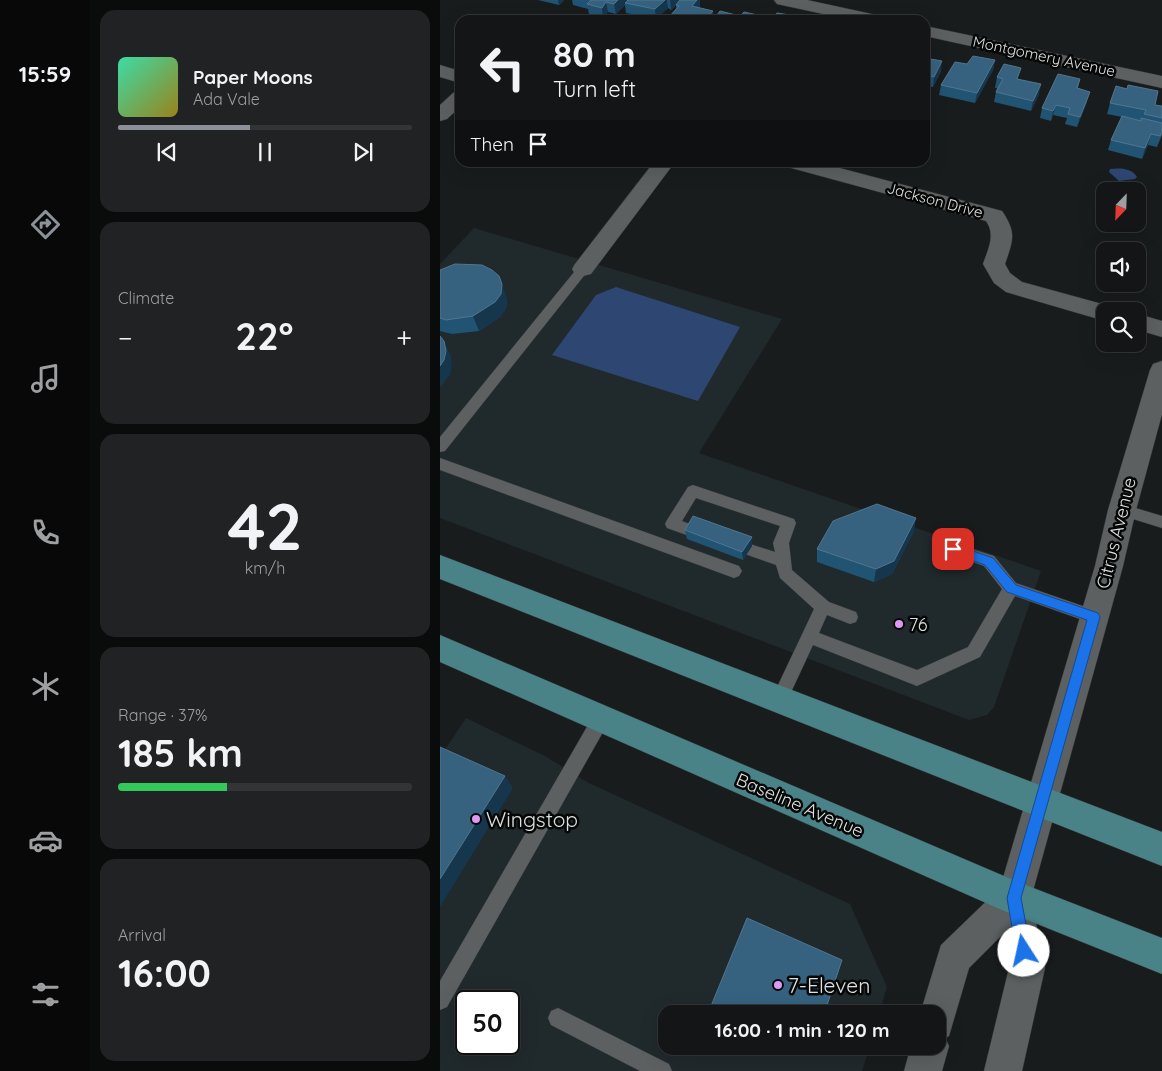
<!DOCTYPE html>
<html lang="en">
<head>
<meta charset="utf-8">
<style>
  :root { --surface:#131516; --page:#202223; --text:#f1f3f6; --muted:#9d9fa1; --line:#323435; --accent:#8c9099 }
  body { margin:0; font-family:Quicksand,sans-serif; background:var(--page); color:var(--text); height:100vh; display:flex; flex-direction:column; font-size:19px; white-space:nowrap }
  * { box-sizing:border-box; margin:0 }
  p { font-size:16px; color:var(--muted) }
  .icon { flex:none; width:28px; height:28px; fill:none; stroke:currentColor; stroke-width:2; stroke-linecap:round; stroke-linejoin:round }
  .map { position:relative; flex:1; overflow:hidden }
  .details { display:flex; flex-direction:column; gap:10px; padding:10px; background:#0a0c0c; width:350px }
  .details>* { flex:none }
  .banner { position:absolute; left:15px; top:15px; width:475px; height:152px; border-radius:15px; box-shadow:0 5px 20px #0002,0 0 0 1px var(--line); background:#131516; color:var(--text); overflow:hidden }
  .needle { width:32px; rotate:203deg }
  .controls { position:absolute; left:656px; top:182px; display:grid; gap:10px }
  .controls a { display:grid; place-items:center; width:50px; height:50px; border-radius:10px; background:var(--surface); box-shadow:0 5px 20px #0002,0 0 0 1px var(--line); font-size:25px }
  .speed { position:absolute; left:15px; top:990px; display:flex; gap:10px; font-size:25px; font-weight:700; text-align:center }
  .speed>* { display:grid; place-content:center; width:65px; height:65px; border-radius:50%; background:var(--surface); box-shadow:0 5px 20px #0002,0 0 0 1px var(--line); line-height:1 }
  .speed .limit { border:2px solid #111; border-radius:8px; background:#fff; color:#111 }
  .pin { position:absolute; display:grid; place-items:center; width:42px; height:42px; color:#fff; margin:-21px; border-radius:10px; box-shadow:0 2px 8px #0006 }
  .me { position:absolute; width:55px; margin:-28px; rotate:350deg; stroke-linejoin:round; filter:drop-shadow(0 0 4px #0008) }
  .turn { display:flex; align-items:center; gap:18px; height:105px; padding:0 15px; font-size:22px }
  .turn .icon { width:65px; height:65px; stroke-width:2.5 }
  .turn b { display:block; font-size:35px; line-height:42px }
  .then { display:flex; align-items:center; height:48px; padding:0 15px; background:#0003; gap:10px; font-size:19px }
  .big { font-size:38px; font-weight:700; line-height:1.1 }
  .details .widget { flex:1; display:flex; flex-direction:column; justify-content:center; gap:8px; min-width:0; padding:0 18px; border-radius:15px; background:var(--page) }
  .details .dial { align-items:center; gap:0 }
  .dial b { font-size:65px; line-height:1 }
  .song { display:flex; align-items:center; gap:15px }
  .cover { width:60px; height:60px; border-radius:8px; background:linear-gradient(135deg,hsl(160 70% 55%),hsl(50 70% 35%)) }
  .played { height:5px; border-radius:2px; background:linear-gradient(90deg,var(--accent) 45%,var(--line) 45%) }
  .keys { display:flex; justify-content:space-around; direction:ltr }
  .heat { display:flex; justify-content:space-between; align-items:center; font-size:28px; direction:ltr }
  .charge { height:8px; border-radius:4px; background:linear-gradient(90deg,#34c759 37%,var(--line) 0) }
  .trip { position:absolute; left:218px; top:1005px; width:288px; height:50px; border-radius:15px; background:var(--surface); box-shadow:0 5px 20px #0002,0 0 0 1px var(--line); font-weight:700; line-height:50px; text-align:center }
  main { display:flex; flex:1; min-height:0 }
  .menu { display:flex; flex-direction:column; width:90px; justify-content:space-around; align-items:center; background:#080809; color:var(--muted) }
  .menu .icon { width:35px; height:35px }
  .menu .active { color:var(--accent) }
  .menu b { font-size:22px; color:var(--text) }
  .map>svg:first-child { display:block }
</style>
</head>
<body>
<main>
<nav class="menu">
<b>15:59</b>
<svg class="icon active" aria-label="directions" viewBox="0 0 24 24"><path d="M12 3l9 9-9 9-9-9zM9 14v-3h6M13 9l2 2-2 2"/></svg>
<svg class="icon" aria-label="music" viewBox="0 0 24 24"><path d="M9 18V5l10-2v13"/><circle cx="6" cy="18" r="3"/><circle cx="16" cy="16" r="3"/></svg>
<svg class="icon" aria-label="phone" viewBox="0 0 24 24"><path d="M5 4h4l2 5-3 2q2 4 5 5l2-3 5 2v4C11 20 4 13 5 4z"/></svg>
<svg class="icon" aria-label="climate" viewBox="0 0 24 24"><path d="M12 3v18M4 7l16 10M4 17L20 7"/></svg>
<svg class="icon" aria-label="car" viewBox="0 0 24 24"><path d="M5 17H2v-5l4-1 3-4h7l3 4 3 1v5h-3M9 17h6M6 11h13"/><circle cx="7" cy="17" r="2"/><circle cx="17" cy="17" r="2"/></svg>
<svg class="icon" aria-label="filters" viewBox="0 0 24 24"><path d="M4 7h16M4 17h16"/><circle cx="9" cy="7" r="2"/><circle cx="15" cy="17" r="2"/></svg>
</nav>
<section class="details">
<div class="widget">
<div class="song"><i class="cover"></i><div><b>Paper Moons</b><p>Ada Vale</p></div></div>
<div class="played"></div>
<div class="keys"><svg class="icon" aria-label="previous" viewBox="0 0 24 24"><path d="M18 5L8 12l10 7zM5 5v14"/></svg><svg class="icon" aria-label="pause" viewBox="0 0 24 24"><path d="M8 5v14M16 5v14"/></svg><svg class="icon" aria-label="next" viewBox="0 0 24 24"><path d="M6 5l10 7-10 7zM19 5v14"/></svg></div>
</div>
<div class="widget"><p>Climate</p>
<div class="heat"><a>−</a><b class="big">22°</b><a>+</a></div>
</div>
<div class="widget dial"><b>42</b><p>km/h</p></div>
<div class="widget"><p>Range · 37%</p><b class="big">185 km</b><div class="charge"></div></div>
<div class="widget"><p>Arrival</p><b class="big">16:00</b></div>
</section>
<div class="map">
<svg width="722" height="1071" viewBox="0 0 722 1071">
  <rect width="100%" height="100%" fill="#191c1d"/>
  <path fill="#20292c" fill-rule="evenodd" d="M34,228L342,319L259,453L601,571L554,707L547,715L529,720L0,518V264Z
    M26,718L105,756L147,782L410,904L447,987L439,1014H226V1046H430L422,1071H0V757ZM26,1001H69V1044H26Z"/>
  <path fill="#2e4672" d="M670,169C680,168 692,168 697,177L695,179L679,181L669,172Z
    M176,287L300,327L258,401L112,355L156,295Z"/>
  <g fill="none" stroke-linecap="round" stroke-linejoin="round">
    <defs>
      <path id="lane" d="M143,265L147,266L149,269L147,272L5,451L0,452V437L139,266Z
        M0,458L299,566L302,571L299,576L294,578L0,470Z
        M253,485L354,519L356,523L349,543L352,570L389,602L416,612L418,617L416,622L410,624L387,615L379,633L477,670L528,647L562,589L544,566L508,553L505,549L508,545L513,543L554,556L576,583L660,612L662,617L660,622L654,624L575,596L540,657L477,686L373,645L345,705L339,708L333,705L331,700L374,609L340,578L336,565L305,554L302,550L305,546L310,544L335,552L333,543L340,526L256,498L242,521L257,527L259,531L257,535L252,537L227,528L225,524L227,520L248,487Z
        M682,504L722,516V528L677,514L675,510L677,506Z
        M161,711L167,713L169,719L167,725L7,1007L0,1010V981L155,713Z
        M118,1008L229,1064L232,1071H200L111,1025L108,1018L111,1011Z"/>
      <path id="street" d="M334,0H367L441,16L444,20H411L337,4Z
        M485,26L722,76V88L485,36Z
        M0,65L20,71V83L0,77Z
        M20,91V107L7,119L0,121V105L13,93Z
        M214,162H235L151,274L143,276L135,274L132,269L135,264Z
        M341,162H377L562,211C577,233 573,240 565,264L570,273L582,282L673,307L676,311H665V321L566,292L554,283L543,264C548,249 556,235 546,221L344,166Z
        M698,314L722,321V337L698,330Z"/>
      <path id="secondary" d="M722,361V414L696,510L683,566L591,898L605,968L582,1071H544L569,968L563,934L529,968L509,1036L505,1038L509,1046L502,1071H464L471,1046H496V1014H480L501,945L560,888L655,566L668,510L710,370L713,364Z"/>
      <path id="primary" d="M0,555L722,832V866L0,579Z
        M0,635L578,882L722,938V974L562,910L0,662Z"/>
    </defs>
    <use href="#lane" stroke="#353637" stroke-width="1"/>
    <use href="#street" stroke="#353637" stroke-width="1"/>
    <use href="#secondary" stroke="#353637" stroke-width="1"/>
    <use href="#primary" stroke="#353637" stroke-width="1"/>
    <use href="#lane" fill="#5d6061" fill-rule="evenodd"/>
    <use href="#street" fill="#5d6061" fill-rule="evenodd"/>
    <use href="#secondary" fill="#5d6061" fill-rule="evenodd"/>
    <use href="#primary" fill="#498388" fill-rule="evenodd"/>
  </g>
  <path fill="#215373" d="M98,0H124L119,5Z
    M132,0H239V1L260,8L274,19L322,20H230L229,17L236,9V5L231,10L228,8L216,19L186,13L185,5L176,14L168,12L163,18L149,14L148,9L133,5Z
    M485,58L501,71L493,87L485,85Z
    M555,60L553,70L535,103L499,95L501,85L527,64Z
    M557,77L578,79L599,94L591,111L554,102L556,92L557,88H555Z
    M640,79L638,88L647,102L637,127L625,124L627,118L613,115L611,121L600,118L602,108Z
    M670,103L715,105L722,106V135L717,147L708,145L702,159L668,150L671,140L682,117L667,114Z
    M0,270L67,299L66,308L60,317L39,331L12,334L0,331Z
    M245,530L312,546L303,560L247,539Z
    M474,531L452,574L434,582L377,562V549Z
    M402,960L400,966L385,1014H280L273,1010L271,1006Z
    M355,1046H374L372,1053Z"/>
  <path fill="#15364c" d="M118,0H124L119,5Z
    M178,0H189L185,3V5L176,14L174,4Z
    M225,0H227L228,8L216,19L215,9Z
    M230,0H239V1L231,10Z
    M257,0H260V8L252,6Z
    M166,2L168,12L163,18L162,8Z
    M273,11L274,20H265Z
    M555,60L553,70L535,103L537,93Z
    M502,61L501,71L493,87L494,77Z
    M601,84L599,94L591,111L593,101Z
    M650,92L647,102L637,127L640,117Z
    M616,105L613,115L611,121L613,111Z
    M711,134L708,145L702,159L705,148Z
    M62,284L67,299L66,308L60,317L39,331L33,316Z
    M4,341L11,356L12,365L10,375L3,384L0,387V366Z
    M476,518L474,531L452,574L434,582L436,569Z
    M312,537V546L303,560L302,552Z
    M65,776L73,788L0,907V879Z
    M402,960L400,966L385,1014H384Z"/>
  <path fill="#36627f" stroke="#50768e" d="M150,0H178L174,4L166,2L162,8L147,4L151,0Z
    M188,0H225L215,9L185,3Z
    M240,0H257L252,6L273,11L265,20H242L229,17L239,6L236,5Z
    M280,11L300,16L304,12L322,16L318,20H273Z
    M337,13L356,16L353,20H331Z
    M533,56L555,60L537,93L501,85L515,62L527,64Z
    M485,58L502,61L494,77L485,74Z
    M564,64L581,68L577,79L601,84L593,101L556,92L563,79L557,77Z
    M618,74L640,79L637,88L650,92L640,117L628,114L630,108L616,105L613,111L602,108Z
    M688,85L718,91L715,105L722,106V118L704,114L706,110L670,103L676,86L687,89Z
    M682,116L701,121V118L722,123V132L720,136L711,134L705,148L671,140Z
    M15,264L42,265L52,270L59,276L62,284L61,294L55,302L33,316L6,320L0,318V270Z
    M0,336L4,341L6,351L4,360L0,366Z
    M437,504L476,518L454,561L436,569L377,549L393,521Z
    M253,516L312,537L302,552L245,530Z
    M0,747L65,776L0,879Z
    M307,918L402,960L384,1014H286L271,1006Z
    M363,1046H373L372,1050Z"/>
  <path fill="#1a73e8" stroke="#114b97" d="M513,544L553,558L576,585L658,613L660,617L581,898L591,951L589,956L584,958L578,956L576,951L567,898L647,620L567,592L545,565L509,552L507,549L509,545Z"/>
  <g fill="#de98f2" stroke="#050606" stroke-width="2">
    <circle cx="459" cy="624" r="5"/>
    <circle cx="36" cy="819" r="5"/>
    <circle cx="338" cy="985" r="5"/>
  </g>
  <g text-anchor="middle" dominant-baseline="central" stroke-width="5" stroke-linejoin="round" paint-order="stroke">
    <g font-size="15" fill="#dfe1e1" stroke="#050606">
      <text transform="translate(604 56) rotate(12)">Montgomery Avenue</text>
      <text transform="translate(495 200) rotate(15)">Jackson Drive</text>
    </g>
    <g font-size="18" fill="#dfe1e1" stroke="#050606">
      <text transform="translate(676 533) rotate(-76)">Citrus Avenue</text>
      <text transform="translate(360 805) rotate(23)">Baseline Avenue</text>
    </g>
    <g font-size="18" fill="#dfe1e1" stroke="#050606" text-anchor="start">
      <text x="469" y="624">76</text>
    </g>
    <g font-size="21" fill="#dfe1e1" stroke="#050606" text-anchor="start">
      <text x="46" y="819">Wingstop</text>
      <text x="348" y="985">7-Eleven</text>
    </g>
  </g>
</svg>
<div class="controls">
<a><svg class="needle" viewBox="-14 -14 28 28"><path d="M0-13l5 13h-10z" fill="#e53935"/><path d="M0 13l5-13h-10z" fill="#9d9fa1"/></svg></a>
<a><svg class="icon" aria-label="sound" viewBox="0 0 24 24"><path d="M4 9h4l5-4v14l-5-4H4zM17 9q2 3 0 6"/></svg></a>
<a><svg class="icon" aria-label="search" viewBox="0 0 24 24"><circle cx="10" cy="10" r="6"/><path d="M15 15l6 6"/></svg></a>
</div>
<div class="speed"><div class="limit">50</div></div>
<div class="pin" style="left:513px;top:549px;background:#d93025"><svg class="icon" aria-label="arrive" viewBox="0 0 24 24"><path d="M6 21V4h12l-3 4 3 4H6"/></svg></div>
<svg class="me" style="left:584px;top:951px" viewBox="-20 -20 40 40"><circle r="19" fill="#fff"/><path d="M0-13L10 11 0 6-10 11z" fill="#1a73e8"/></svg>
<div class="trip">16:00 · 1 min · 120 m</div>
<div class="banner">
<div class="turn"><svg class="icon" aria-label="left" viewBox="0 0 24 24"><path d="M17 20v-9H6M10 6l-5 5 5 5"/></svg><div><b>80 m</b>Turn left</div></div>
<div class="then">Then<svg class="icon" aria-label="arrive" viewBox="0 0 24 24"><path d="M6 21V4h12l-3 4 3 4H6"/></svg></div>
</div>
</div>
</main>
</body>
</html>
